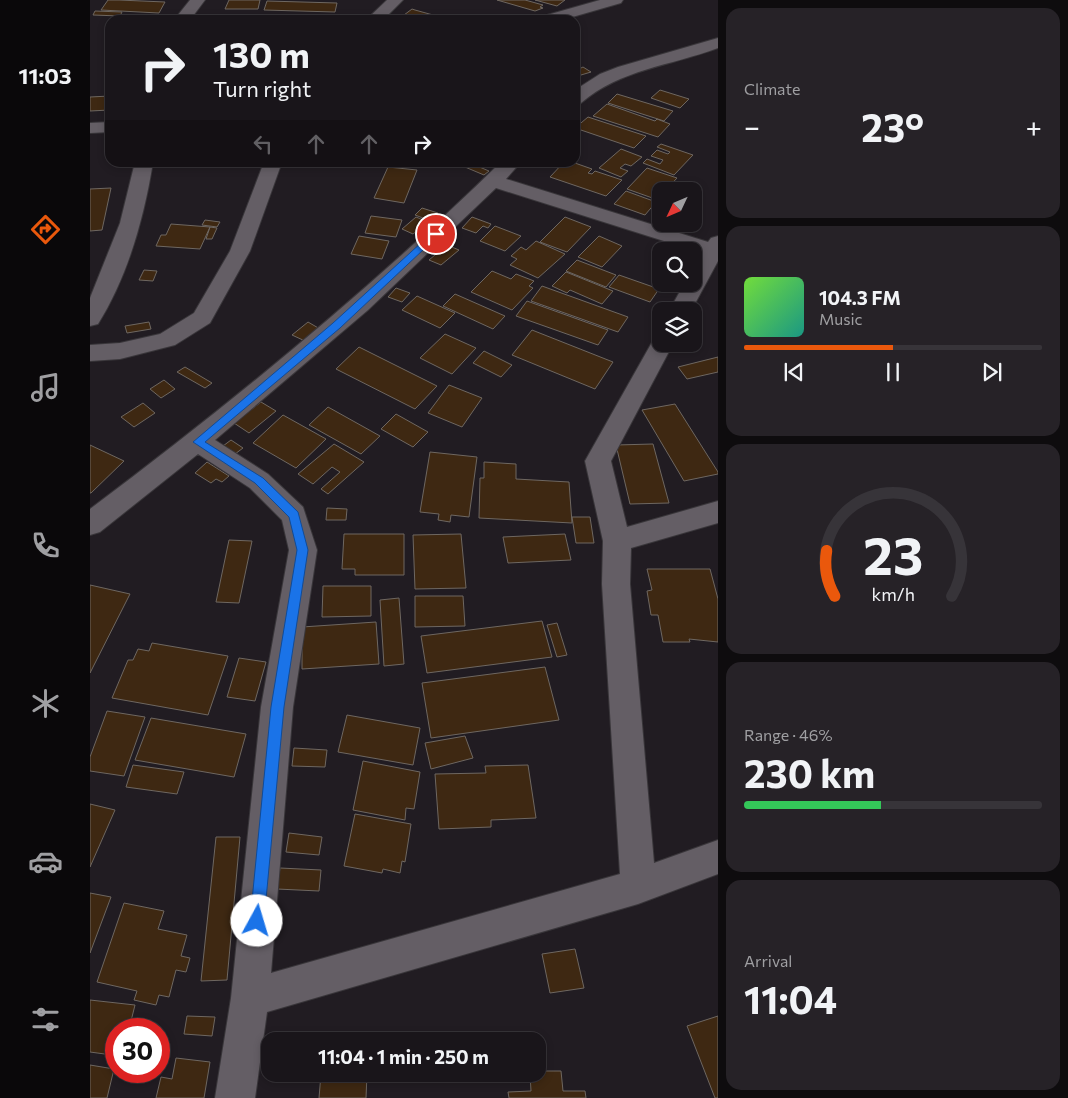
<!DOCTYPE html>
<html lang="en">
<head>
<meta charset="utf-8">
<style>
  :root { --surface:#19151a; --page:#262227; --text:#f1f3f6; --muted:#9f9fa2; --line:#373439; --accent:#ea580c }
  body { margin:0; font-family:Commissioner,sans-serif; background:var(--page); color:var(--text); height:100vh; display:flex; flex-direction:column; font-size:19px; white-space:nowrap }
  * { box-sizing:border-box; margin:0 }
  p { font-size:16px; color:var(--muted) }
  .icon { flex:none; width:28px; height:28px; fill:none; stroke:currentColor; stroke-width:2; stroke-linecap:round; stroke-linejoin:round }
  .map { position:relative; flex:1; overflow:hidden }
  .details { display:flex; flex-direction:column; gap:8px; padding:8px; background:#0e0c0e; width:350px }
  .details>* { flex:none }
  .guide { position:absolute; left:15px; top:15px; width:475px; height:152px; border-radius:15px; box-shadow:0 2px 8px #0003,0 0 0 1px var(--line); background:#19151a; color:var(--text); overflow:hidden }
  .needle { width:32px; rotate:226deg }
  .controls { position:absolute; left:562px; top:182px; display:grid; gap:10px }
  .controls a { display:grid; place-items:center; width:50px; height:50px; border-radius:10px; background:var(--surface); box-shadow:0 2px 8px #0003,0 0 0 1px var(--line); font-size:25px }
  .speed { position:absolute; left:15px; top:1018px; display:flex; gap:10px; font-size:25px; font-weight:700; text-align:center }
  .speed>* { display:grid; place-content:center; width:65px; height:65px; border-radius:50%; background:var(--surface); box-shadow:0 2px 8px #0003,0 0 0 1px var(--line); line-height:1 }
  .speed .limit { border:8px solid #d22; background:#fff; color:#111 }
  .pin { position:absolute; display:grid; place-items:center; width:42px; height:42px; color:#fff; margin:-21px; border:2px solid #fff; border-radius:50%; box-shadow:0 1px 5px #0007 }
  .me { position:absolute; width:55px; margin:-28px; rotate:6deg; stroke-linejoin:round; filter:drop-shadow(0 0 4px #0008) }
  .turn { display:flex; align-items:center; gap:18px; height:105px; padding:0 25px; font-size:22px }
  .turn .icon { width:65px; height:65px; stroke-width:2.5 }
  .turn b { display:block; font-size:35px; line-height:42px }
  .lanes { display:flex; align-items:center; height:48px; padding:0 25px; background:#0003; justify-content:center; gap:25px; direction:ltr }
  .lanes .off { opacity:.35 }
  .big { font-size:38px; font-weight:700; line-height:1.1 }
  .details .tile { flex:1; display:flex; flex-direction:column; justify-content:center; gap:8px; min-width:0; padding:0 18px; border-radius:15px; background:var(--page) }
  .details .dial { align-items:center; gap:0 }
  .dial svg { height:130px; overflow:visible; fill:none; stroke:var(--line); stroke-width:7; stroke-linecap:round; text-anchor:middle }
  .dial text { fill:var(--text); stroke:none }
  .song { display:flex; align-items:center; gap:15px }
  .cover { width:60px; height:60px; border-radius:8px; background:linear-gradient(135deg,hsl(100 70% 55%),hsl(170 70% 35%)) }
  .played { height:5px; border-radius:2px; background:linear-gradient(90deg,var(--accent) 50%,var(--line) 50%) }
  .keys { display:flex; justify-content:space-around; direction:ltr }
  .heat { display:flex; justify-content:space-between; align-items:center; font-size:28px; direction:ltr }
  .charge { height:8px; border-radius:4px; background:linear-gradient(90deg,#34c759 46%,var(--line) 0) }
  .trip { position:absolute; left:171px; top:1032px; width:285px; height:50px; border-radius:15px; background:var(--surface); box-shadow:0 2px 8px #0003,0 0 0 1px var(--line); font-weight:700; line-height:50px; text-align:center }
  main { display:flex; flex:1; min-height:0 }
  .tab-bar { display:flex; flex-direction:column; width:90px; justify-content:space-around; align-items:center; background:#0a080a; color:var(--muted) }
  .tab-bar .icon { width:35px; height:35px }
  .tab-bar .on { color:var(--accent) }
  .tab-bar b { font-size:22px; color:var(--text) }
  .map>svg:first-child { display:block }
</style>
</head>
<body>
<main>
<nav class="tab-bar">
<b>11:03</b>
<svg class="icon on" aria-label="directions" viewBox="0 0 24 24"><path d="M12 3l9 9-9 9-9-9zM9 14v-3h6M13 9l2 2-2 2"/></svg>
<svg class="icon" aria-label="music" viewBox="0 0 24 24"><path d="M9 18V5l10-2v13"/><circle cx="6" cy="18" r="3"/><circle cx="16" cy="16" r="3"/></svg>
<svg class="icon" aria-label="phone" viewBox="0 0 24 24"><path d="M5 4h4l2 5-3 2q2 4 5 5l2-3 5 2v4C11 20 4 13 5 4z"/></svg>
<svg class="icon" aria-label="climate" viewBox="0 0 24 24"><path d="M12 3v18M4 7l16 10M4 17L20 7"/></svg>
<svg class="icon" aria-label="car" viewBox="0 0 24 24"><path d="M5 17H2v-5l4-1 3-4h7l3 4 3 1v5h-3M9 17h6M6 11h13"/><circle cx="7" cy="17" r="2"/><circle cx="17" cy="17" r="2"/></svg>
<svg class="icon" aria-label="filters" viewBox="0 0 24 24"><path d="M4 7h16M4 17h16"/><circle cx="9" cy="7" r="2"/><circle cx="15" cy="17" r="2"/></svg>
</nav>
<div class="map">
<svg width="628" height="1098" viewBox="0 0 628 1098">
  <rect width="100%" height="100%" fill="#211c22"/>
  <path fill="#3e2812" stroke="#6e6761" d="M18,0H29L75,2L69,13L11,10Z
    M139,0H170L168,9H135Z
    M407,0H435L453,5L450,7L453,8L445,11Z
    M445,0H475L467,6Z
    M177,1L247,3L245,12L174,10Z
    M322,9L325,10L361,20H312L318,16L314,15Z
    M5,11L32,12L30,16L3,15Z
    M493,67L501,72L491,75L485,71Z
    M570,90L599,99L590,108L561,98Z
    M527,94L583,111L574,121L518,103Z
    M20,96V110L0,111V97Z
    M517,104L565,121L567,119L580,124L568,137L503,116Z
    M498,117L556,136L544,148L485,128Z
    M571,144L603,155L584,175L553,163L557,159L570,164L573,160L561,156L567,150L578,154L580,152L567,147Z
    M531,149L552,157L541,166L535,164L530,168L538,171L531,177L509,168Z
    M474,162H482L502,169L498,173L502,174L505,171L532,180L516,196L460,177Z
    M380,163L399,171L394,175L375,167Z
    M298,167L327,170L314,203L284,198Z
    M557,168L587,178L575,191H571L568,200L537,189Z
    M21,188L12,230L0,231V189Z
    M536,191L566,202L555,215L524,204Z
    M332,208L348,213L341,221L325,215Z
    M281,216L312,220L306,237L275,233Z
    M326,217L338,222L323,234L312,229Z
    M382,217L401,224L398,228L393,226L386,233L372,228Z
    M475,217L501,227L477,252L450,242Z
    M115,220L130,222L127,227L112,225Z
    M81,224L120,227L110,249L66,246L71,235H76Z
    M405,226L431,236L415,251L390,241Z
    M120,227L127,228L122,239H116Z
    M269,236L299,241L292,259L261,254Z
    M509,236L532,246L512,267L488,257Z
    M446,241L475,254L448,278L420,265L427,259L421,256L431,247L436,250Z
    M357,245L369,250L351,265L339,260Z
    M487,260L526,275L516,287L476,271Z
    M54,270L67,271L63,281L49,280Z
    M402,271L421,279L426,274L444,281L439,286L443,288L422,310L381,292Z
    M476,272L523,291L512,304L480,290L477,293L462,286Z
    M529,275L569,289L560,302L519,287Z
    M452,286L538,317L528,332L441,301Z
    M306,288L320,293L312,302L298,297Z
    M365,294L415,316L403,329L353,306Z
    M327,296L365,313L350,328L312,310Z
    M437,301L518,330L508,345L426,316Z
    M59,322L61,329L37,333L35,326Z
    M218,322L230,329L215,341L202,335Z
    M442,330L523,362L505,389L422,355Z
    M355,334L386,348L362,374L330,358Z
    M269,347L347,386L325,409L246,369Z
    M394,351L422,365L411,377L383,363Z
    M628,357V372L597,379L588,367Z
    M95,367L122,383L115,388L87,372Z
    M74,380L85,389L71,398L60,389Z
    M359,385L392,398L372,427L338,413Z
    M171,402L186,411L159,433L144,423Z
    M53,403L65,413L44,427L31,417Z
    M585,404L628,472V474L594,481L552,410Z
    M238,407L290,436L271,454L219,425Z
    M306,414L338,432L323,447L291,429Z
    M193,415L236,439L206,468L163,443Z
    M141,440L153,448L145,454L133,446Z
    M244,444L274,462L238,494L231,489L250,472L242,467L223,484L208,474Z
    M563,444L579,503L540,504L526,445Z
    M0,445L34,461L1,493H0Z
    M340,452L387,457L379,517L361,515L360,522L348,520L349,514L330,512Z
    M117,462L139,476L132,482L126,479L121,483L105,473Z
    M394,462L426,464V479L479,482L482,523L389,518L390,478H394Z
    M237,508L257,509L256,520H236Z
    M482,517H500L504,543H486Z
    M254,534H314V575H265V569H252Z
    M371,534L376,588L325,589L323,535Z
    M475,534L481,560L418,563L413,537Z
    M139,540L162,541L149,603L126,602Z
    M557,569H620L628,599V642L599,639L600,642H573L568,615H561L557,591L562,590Z
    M0,585L40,594L0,673Z
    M233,586H281V616L232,617Z
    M325,596H373L375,626L325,627Z
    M309,598L314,664L294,666L290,600Z
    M452,621L462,657L337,673L331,636Z
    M286,622L289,664L212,669V627Z
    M467,623L477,655L467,657L457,625Z
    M62,643L138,656L118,715L22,698L38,660H43L48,649L59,651Z
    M149,658L176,662L165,701L137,697Z
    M455,667L469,720L341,738L332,683Z
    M17,711L55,717L34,776L0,771V757Z
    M257,715L330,728L323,765L248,752Z
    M61,718L156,734L144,777L45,760Z
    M375,736L383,758L341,769L335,743Z
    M204,748L237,750L235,767L202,766Z
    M273,761L330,772L324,809L316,808L315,820L263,810Z
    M43,765L94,772L87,794L36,787Z
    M438,765L446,818L401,820V827L349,829L345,774L396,773L395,766Z
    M0,804L25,810L0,867Z
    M265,814L321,824L315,862L312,861L310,873L293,869L292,873L254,866Z
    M199,833L232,837L229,855L196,852Z
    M126,837H150L137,980L111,981Z
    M190,868L231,870L229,891L187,889Z
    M0,893L21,897L0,953Z
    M34,903L74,911L68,929L97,935L91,956L100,958L96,972L86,970L79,997L69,995L66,1005L44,1000L47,991L7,982Z
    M485,949L494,988L460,993L452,954Z
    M0,1000L45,1005L39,1029H26L22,1055L0,1052Z
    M97,1016L125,1017L122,1036L94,1034Z
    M628,1016V1098H625L597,1026Z
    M86,1058L120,1062L114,1098H66L71,1077L82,1079Z
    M0,1065L24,1069L17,1098H0Z
    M448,1071H471L473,1091H495L496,1098H419L418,1092L441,1091L440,1074H448Z
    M231,1074H277L276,1098H229Z"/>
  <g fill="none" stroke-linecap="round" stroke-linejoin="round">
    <defs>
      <path id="minor" d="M100,0H115L100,20H84Z
        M297,0H313L293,20H276Z
        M510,0H533L531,3L472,20H447L450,17Z
        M628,38V48C580,66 531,69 491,103L485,104V90L510,74L528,67Z
        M20,122V132L0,133V123Z
        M45,162H63C54,218 38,276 8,324L0,326V298L30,223Z
        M174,162H192L160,251L120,323L85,345L30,359L0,361V345L30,343L70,334L104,313L140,251Z
        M411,162H431L416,179L618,242L621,238L628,236V261L601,311H579L594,284H604V267L612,253L406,188L278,310L125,440L178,474L213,507L227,550L203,707L181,973L530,874L512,584L513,541L495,461L561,344L564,339L571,337V344H583L521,461L537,527L628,501V523L541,548L540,584L564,863L628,840V874L548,904L177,1012L165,1098H125L141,998L171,707L199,550L192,520L160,488L108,454L10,532L0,535V509C144,401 282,288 411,162Z"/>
    </defs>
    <use href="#minor" stroke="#39363a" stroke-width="2"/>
    <use href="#minor" fill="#645e65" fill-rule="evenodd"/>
  </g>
  <path fill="#1a73e8" stroke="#114b97" d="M343,232L350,234L250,328L115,442L173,478L208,512L218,550L194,707L174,921L172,926L167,928L162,926L160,921L181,707L207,550L199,517L165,483L103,442L243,323Z"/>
</svg>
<div class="controls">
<a><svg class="needle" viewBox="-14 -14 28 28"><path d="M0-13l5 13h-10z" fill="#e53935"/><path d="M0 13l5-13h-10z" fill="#9f9fa2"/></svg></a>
<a><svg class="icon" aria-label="search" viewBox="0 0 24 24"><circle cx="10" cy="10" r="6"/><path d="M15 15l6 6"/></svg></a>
<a><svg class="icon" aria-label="layers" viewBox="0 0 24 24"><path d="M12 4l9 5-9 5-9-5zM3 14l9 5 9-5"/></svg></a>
</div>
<div class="speed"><div class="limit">30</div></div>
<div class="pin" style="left:346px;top:234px;background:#d93025"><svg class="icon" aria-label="arrive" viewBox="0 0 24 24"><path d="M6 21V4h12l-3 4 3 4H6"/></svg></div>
<svg class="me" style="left:167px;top:921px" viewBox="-20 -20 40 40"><circle r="19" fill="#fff"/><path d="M0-13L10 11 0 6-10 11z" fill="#1a73e8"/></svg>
<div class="trip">11:04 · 1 min · 250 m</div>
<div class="guide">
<div class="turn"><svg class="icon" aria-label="right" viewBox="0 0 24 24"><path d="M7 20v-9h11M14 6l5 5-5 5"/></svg><div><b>130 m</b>Turn right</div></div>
<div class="lanes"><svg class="icon off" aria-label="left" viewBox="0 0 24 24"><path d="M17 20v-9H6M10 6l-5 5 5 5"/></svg><svg class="icon off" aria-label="ahead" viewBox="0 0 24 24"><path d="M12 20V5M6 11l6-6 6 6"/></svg><svg class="icon off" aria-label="ahead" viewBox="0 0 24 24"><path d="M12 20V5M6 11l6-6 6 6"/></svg><svg class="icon" aria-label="right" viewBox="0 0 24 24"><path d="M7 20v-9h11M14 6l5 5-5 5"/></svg></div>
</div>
</div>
<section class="details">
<div class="tile"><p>Climate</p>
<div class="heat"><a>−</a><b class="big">23°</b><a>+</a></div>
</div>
<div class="tile">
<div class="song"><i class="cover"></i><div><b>104.3 FM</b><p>Music</p></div></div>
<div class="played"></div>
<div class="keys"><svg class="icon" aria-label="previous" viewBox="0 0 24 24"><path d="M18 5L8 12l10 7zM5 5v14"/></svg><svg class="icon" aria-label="pause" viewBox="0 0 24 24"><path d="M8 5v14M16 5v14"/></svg><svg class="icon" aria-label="next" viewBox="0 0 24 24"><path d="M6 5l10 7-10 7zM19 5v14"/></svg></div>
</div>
<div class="tile dial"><svg viewBox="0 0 100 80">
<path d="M14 69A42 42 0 1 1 86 69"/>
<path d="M14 69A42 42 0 0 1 9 41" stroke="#ea580c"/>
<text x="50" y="56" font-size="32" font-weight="700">23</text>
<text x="50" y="72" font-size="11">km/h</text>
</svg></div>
<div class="tile"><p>Range · 46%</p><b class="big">230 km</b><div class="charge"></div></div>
<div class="tile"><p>Arrival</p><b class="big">11:04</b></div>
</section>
</main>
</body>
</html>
